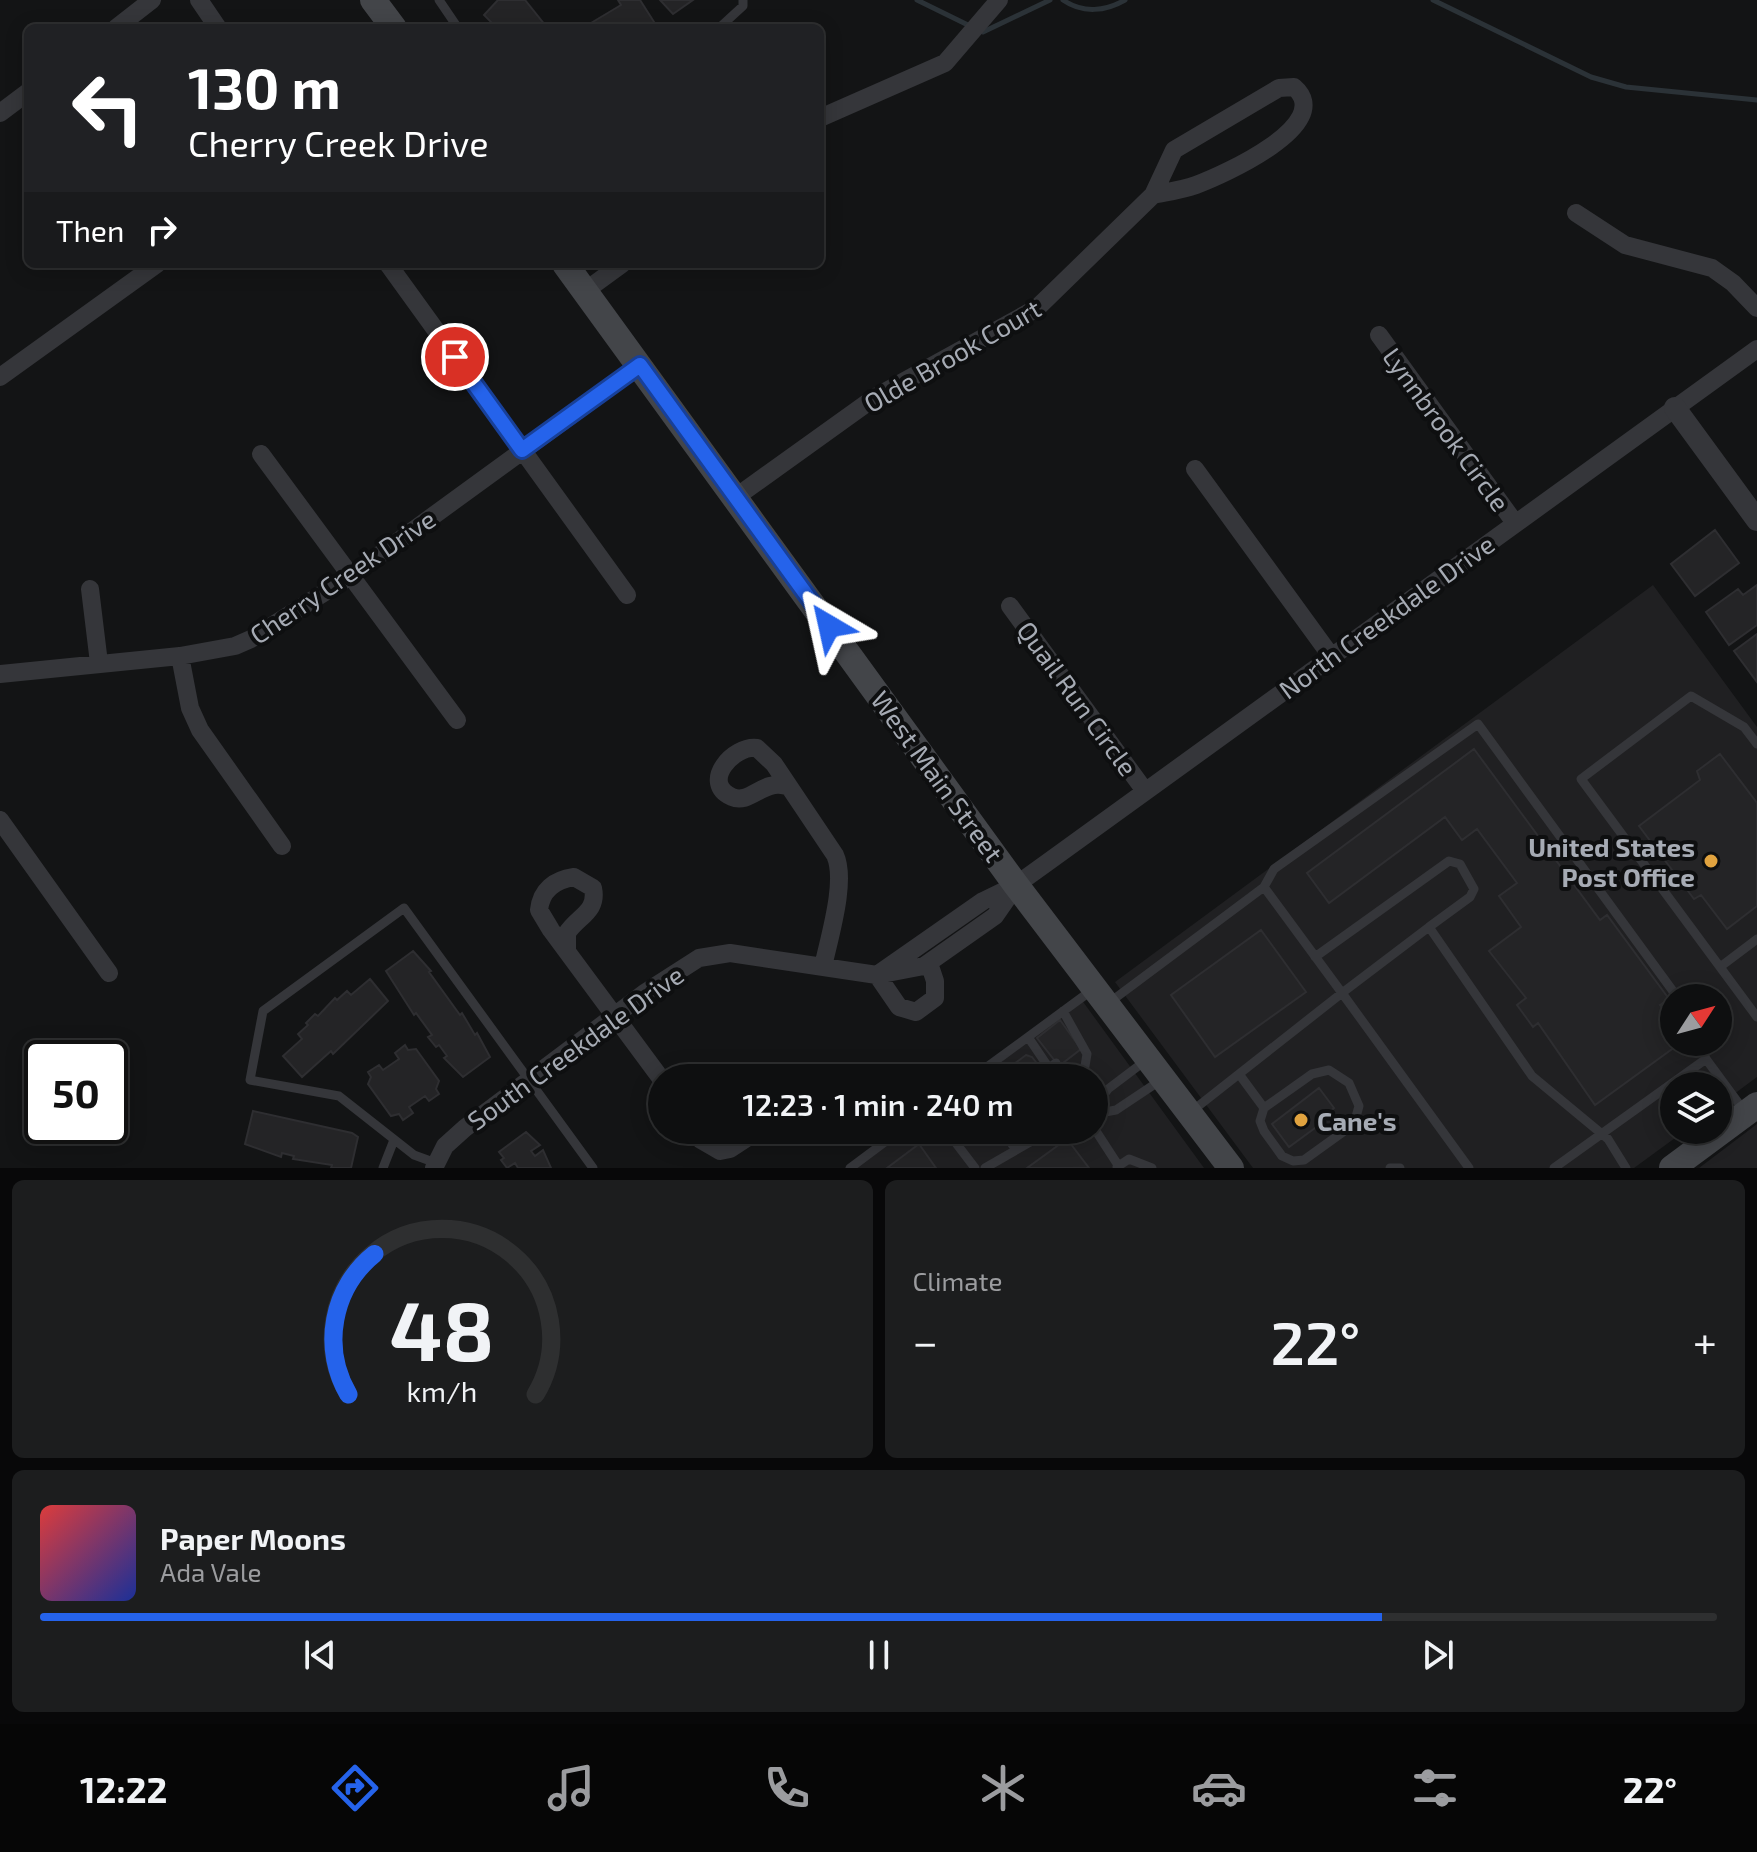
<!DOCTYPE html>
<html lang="en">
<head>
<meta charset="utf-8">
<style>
  :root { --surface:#0e0f10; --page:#1c1d1e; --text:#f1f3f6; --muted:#9b9c9f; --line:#2e2f30; --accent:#2563eb }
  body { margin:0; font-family:"Exo 2",sans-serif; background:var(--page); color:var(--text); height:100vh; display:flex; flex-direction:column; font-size:30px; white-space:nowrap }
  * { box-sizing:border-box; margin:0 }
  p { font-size:26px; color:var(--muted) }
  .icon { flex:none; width:44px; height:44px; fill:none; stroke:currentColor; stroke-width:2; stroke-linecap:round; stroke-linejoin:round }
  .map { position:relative; height:1168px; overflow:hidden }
  .sheet { display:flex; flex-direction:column; gap:12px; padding:12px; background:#080809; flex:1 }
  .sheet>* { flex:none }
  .hud { position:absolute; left:24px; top:24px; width:800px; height:244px; border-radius:12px; box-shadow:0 4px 20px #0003,0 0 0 2px var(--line); background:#202124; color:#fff; overflow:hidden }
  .needle { width:52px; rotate:54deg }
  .buttons { position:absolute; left:1660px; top:984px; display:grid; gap:16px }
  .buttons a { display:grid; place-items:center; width:72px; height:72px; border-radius:50%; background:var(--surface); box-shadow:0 4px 20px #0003,0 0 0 2px var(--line); font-size:40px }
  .speed { position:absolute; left:24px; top:1040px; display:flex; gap:16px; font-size:40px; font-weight:700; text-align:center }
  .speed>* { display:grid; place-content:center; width:104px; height:104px; border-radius:50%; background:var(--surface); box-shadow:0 4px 20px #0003,0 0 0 2px var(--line); line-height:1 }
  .speed .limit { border:4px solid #111; border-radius:12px; background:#fff; color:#111 }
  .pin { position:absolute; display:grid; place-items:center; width:68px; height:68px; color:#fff; margin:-34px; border:4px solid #fff; border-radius:50%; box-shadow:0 2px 8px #0007 }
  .me { position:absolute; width:88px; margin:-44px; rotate:324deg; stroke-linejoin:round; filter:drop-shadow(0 0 6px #0008) }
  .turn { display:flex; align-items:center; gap:28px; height:168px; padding:0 32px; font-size:36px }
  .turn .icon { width:104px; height:104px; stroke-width:2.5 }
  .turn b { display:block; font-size:56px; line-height:68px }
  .then { display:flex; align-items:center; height:76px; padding:0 32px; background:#0003; gap:16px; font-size:30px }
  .big { font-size:60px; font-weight:600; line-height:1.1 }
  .sheet .widget { flex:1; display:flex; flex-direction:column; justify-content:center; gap:12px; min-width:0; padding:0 28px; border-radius:12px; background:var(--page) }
  .sheet .dial { align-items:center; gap:0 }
  .dial svg { height:208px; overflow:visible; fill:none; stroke:var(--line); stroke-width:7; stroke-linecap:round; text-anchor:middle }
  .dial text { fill:var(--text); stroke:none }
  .song { display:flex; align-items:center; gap:24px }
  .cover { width:96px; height:96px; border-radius:12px; background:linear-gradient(135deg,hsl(0 70% 55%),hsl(230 70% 35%)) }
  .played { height:8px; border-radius:4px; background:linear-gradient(90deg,var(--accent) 80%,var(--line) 80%) }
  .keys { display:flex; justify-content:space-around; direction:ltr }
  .heat { display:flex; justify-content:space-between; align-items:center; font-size:44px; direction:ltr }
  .sheet .tiles { flex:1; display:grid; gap:12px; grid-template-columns:1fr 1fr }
  .widget:last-child { grid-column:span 2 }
  .trip { position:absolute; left:648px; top:1064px; width:460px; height:80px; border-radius:40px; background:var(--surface); box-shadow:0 4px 20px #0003,0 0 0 2px var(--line); font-weight:600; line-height:80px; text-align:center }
  .menu { display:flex; height:128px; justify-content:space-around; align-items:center; background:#060606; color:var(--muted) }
  .menu .icon { width:56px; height:56px }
  .menu .on { color:var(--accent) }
  .menu b { font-size:36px; color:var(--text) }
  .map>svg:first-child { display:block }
</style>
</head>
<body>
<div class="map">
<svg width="1757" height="1168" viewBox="0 0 1757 1168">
  <rect width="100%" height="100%" fill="#131415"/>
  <path fill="#202022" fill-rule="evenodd" d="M1653,585L1757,727V1077L1718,1106V1086H1674V1130H1686L1634,1168H1253L1115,982ZM1674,998H1718V1042H1674Z
    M1081,999L1204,1168H848L901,1130H1094V1078H972Z
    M1757,1124V1168H1699Z"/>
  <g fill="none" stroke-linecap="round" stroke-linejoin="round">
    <path stroke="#2b3237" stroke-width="5" d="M917,0L970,26
      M1063,0C1083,14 1106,11 1125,0
      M1433,0L1591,77L1626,87L1757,100
      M979,30L983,32L1050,0"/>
  </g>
  <path fill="#242426" stroke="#2e2e31" stroke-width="2" d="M498,0H525L545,25L542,28H497L484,15Z
    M618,0H640L656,25L594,28L591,23L621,5Z
    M660,0H693L673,14Z
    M1715,530L1739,563L1695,596L1671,564Z
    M1757,585V625L1729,645L1706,612L1738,589L1743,595Z
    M1757,634V682L1734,651Z
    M1474,749L1600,920L1607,915L1669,999L1660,1005L1674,1023V1042L1679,1044L1595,1105L1538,1023L1533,1027L1517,1005L1526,998L1489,951L1521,927L1499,896L1517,883L1477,829L1462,840L1445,817L1329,903L1307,873Z
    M1720,754L1757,803V906L1727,929L1701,895L1694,899L1639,826L1700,780L1697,771Z
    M1261,930L1306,992L1215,1057L1171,995Z
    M413,951L431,971L429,972L460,1015L462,1013L475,1035L477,1033L490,1057L463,1077L444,1058L447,1056L439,1045L436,1047L428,1037L432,1035L416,1013L414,1015L386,971Z
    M370,979L388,1001L333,1054L331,1051L302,1077L283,1056L302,1039L298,1034L308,1025L306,1023L315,1014L318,1016L335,998L337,1000L347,991L351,995Z
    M1060,1020L1081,1049L1059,1066L1037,1038Z
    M405,1045L408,1050L416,1049L439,1081L436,1089L439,1094L429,1101L425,1096L409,1107L413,1113L403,1120L399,1114L391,1116L368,1084L371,1077L368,1072L379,1065L383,1070L399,1059L395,1053Z
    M1026,1055L1032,1057L1046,1075L995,1078Z
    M1319,1088L1334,1108L1328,1113L1330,1117L1289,1147L1272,1124Z
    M253,1111L352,1133L358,1137L351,1168H331L332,1165L293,1159L294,1156L282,1153L281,1157L245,1144Z
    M526,1132L540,1145L531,1151L535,1156L543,1150L551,1168H518L515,1163L507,1168L501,1160L504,1158L499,1152Z
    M1067,1139L1089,1168H1027Z
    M919,1144L936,1168H887Z"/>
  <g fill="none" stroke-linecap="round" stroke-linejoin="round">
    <path stroke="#35363a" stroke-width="9" d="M439,0L458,28
      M719,28L743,6V0
      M1757,744L1744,727L1691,696L1581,779L1757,1017
      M1264,887L1274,869L1478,724L1678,998
      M1315,957L1449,861L1460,864L1474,889L1470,897L1429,927
      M1720,967L1757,939
      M1110,1002L1264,887L1342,993L1429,927L1532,1076L1608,1139L1626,1168
      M1063,1011L1087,1054L1083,1078
      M1028,1037L1049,1068L1056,1063
      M1700,1042L1706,1059
      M1239,1074L1264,1108L1312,1074L1329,1070L1349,1083L1359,1106L1354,1124L1304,1160L1293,1161L1282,1156L1264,1131L1260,1121L1264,1108
      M972,1078L1092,990
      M1094,1108L1108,1089L1145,1061
      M1192,1111L1342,993L1469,1168
      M1094,1114L1116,1110L1161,1080
      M1094,1128L1118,1165
      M946,1130L975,1168
      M1002,1130L1016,1150
      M436,1163L414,1155L339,1096L250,1080L263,1011L404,908L593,1168
      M1117,1167L1129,1159L1152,1168
      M383,1168L394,1140
      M850,1168L901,1130
      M985,1168L1051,1130
      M1390,1168H1400
      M1554,1168L1706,1059L1745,1112"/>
    <path stroke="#35363a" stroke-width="18" d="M199,0L218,28
      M116,28L152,0
      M0,113L28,92
      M820,118L945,63L999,0
      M1576,213L1625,245L1712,268L1733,283L1757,308
      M388,264L627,595
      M585,291L622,264
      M1379,335L1515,523
      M0,377L157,264
      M261,454L457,720
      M1195,469L1331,656
      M736,497L874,398L1037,308L1153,195L1174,150L1279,88L1294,87C1337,124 1223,175 1196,185C1182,190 1167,192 1153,195
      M90,589L99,663
      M1010,606L1145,791
      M180,656L190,708L200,730L282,846
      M0,674L180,656L235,646L251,639L352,575L640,365
      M786,786C763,779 750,805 732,797C700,783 733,745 757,748L774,764L835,855C847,881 829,938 823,967
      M0,820L109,973
      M567,949V933C578,916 598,912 593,888L574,877C554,880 541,890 539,910L551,930L662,1080
      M877,975L983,901L1016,885L1048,862L1757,349
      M877,975L899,1007L916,1012L935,998V981L929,963
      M694,1130L701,1140L720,1151L730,1149L759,1130
      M434,1168L445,1146L465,1128L646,992L699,958L730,953L877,975L924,966L995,916L1015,887"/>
    <path stroke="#35363a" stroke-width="22" d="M1675,408L1757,520"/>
    <path stroke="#434549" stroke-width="26" d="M373,0L394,28
      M565,264L1016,885L1231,1168
      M1672,1168L1757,1105"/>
  </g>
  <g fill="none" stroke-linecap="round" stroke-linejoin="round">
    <defs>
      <path id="route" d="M455,357L522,450L640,365L829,626"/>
    </defs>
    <use href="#route" stroke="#184099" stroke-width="20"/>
    <use href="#route" stroke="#2563eb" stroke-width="14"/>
  </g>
  <g fill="#e1a33f" stroke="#0e0f10" stroke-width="3">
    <circle cx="1711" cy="861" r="8"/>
    <circle cx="1301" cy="1120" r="8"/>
  </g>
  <g text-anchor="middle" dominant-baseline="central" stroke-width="8" stroke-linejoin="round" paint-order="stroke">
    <g font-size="26" fill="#a6abb4" stroke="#0e0f10">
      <text transform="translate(952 355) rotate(-30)">Olde Brook Court</text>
      <text transform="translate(1447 429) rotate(54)">Lynnbrook Circle</text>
      <text transform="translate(342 576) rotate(-34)">Cherry Creek Drive</text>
      <text transform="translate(1386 616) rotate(-36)">North Creekdale Drive</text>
      <text transform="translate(1078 698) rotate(54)">Quail Run Circle</text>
      <text transform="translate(938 776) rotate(54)">West Main Street</text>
      <text transform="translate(575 1047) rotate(-36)">South Creekdale Drive</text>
    </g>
    <g font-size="26" font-weight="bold" fill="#a6abb4" stroke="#0e0f10" text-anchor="end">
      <text x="1695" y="846">United States<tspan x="1695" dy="30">Post Office</tspan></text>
      <text x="1317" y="1120" text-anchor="start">Cane's</text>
    </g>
  </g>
</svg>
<div class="buttons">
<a><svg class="needle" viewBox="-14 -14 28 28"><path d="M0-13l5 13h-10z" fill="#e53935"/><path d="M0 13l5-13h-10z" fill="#9b9c9f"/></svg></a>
<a><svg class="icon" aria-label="layers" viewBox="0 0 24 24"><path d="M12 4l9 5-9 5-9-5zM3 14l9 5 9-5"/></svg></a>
</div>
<div class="speed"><div class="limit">50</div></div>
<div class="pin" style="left:455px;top:357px;background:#d93025"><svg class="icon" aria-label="arrive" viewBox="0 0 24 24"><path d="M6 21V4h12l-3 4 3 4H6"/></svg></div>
<svg class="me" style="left:829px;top:626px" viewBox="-20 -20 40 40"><path d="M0-17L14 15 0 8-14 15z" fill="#2563eb" stroke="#fff" stroke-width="4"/></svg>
<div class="trip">12:23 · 1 min · 240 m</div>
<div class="hud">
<div class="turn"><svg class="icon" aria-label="left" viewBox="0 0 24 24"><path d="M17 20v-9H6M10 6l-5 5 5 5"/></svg><div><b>130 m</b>Cherry Creek Drive</div></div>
<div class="then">Then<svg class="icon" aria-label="right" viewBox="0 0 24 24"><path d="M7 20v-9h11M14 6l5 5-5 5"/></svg></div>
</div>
</div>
<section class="sheet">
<div class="tiles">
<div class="widget dial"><svg viewBox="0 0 100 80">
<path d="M14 69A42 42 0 1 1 86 69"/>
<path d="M14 69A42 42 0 0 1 24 15" stroke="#2563eb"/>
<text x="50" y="56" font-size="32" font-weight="700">48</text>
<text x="50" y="72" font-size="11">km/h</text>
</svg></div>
<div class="widget"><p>Climate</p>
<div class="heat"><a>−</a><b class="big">22°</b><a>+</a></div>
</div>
<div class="widget">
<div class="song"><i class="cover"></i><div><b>Paper Moons</b><p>Ada Vale</p></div></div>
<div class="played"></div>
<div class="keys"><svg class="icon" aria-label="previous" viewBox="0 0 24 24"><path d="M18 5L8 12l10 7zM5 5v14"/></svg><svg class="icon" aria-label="pause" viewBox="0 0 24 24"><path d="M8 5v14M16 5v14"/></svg><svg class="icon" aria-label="next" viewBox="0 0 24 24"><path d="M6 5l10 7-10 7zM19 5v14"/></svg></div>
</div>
</div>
</section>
<nav class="menu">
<b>12:22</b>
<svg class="icon on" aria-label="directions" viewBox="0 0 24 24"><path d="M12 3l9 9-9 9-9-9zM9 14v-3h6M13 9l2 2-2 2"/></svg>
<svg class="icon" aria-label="music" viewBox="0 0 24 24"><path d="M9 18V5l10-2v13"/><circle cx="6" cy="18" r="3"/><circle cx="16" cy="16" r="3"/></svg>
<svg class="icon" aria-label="phone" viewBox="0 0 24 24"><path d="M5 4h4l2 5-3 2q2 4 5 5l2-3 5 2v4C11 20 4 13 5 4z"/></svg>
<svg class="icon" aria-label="climate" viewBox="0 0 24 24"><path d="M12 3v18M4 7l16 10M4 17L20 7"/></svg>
<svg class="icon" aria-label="car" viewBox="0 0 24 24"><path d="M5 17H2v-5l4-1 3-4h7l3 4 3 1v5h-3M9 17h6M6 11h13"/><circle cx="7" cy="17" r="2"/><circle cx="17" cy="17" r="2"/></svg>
<svg class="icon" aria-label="filters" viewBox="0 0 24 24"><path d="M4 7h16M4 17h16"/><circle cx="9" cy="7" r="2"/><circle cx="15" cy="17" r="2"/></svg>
<b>22°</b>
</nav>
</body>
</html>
